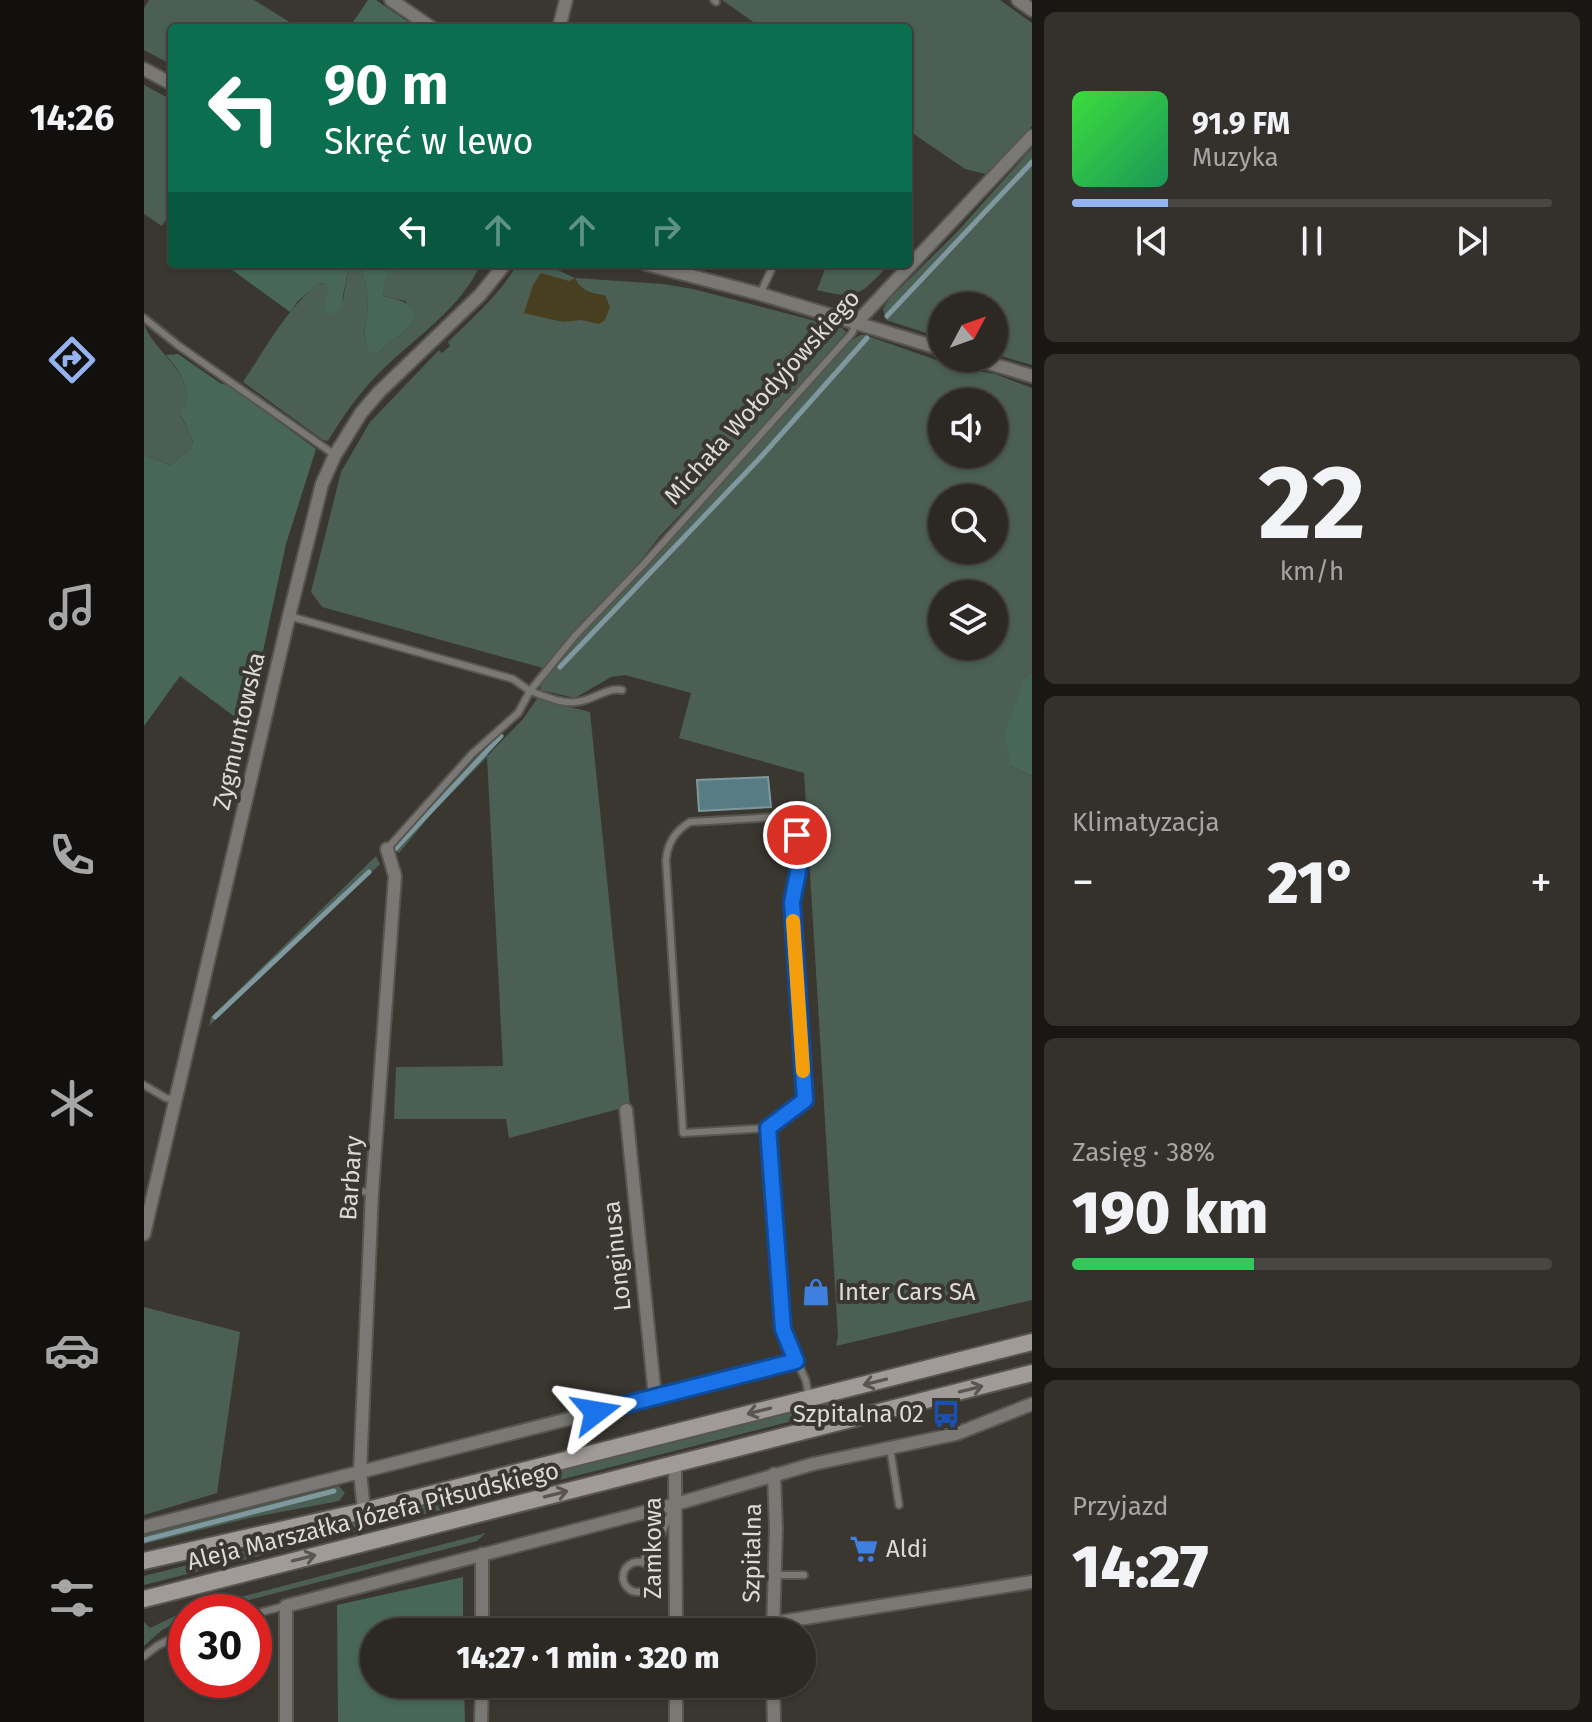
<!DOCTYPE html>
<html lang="pl">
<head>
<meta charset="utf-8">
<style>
  :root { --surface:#2c2925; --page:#34312d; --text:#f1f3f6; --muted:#a6a6a7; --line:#484542; --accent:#95b2f1 }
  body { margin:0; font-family:"Fira Sans",sans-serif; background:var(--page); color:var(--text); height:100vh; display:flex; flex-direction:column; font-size:30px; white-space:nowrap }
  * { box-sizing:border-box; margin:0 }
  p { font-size:26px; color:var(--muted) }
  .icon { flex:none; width:44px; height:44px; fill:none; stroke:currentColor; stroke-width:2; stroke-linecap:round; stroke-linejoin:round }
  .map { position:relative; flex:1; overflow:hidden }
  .panel { display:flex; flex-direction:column; gap:12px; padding:12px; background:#181714; width:560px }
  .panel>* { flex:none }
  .guide { position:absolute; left:24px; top:24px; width:744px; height:244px; border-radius:8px; box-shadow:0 2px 6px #0004,0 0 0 2px var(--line); background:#0b6e4f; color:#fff; overflow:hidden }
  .needle { width:52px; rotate:49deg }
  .buttons { position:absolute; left:784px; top:292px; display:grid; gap:16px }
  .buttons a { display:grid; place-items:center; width:80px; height:80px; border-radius:50%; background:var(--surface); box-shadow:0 2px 6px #0004,0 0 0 2px var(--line); font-size:40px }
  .speed { position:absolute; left:24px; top:1594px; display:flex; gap:16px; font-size:40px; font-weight:700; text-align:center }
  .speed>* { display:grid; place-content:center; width:104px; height:104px; border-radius:50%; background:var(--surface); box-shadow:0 2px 6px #0004,0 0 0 2px var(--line); line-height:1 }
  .speed .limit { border:12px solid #d22; background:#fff; color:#111 }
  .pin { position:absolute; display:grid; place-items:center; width:68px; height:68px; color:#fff; margin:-34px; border:4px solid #fff; border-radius:50%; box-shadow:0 2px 8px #0007 }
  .me { position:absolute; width:88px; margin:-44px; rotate:76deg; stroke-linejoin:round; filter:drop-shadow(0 0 6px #0008) }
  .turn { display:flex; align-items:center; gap:28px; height:168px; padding:0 24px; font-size:36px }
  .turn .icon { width:104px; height:104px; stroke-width:2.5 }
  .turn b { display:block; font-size:56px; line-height:68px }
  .lanes { display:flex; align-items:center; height:76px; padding:0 24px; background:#0003; justify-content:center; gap:40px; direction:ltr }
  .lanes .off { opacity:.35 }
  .big { font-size:60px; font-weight:800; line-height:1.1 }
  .panel .widget { flex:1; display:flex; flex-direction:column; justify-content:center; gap:12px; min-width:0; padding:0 28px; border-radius:12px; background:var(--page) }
  .panel .dial { align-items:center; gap:0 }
  .dial b { font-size:104px; line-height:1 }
  .song { display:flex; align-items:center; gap:24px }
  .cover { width:96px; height:96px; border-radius:12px; background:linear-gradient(135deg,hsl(120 70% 55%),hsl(150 70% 35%)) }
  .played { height:8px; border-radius:4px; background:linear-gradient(90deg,var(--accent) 20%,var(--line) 20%) }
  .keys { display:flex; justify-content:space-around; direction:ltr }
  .heat { display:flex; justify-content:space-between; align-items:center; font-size:44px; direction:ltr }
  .charge { height:12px; border-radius:6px; background:linear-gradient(90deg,#34c759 38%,var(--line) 0) }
  .trip { position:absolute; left:216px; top:1618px; width:456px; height:80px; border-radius:40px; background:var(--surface); box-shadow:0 2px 6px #0004,0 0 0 2px var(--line); font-weight:800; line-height:80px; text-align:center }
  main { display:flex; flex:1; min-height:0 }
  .menu { display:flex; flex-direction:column; width:144px; justify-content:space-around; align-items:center; background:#12100f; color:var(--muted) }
  .menu .icon { width:56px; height:56px }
  .menu .current { color:var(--accent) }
  .menu b { font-size:36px; color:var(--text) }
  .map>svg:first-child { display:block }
</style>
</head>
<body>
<main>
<nav class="menu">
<b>14:26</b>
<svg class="icon current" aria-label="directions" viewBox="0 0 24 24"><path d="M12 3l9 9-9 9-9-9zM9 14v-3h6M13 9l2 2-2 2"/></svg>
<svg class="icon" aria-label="music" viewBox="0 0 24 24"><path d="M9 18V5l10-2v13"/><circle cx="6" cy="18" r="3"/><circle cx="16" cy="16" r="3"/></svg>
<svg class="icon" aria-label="phone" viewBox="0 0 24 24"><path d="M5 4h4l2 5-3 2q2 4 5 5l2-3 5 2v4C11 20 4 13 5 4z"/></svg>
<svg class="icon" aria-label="climate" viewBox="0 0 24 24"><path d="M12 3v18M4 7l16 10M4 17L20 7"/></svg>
<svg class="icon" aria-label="car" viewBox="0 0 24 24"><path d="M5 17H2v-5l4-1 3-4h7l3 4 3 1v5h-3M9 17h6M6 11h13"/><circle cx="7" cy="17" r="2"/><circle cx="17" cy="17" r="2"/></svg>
<svg class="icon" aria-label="filters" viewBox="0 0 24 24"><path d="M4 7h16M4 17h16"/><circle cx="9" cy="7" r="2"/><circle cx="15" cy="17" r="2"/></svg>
</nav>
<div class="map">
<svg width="888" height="1722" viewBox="0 0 888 1722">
  <rect width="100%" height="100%" fill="#3a3731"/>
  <path fill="#4b5f55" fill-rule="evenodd" d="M5,0H110L147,23L143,28H28V65L0,50V8Z
    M578,0H856L888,23V126L842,174L821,169L764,130V28H618Z
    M0,85L28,100V211L18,226L0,214Z
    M888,148V365L850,354V306H798V338L742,320L739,309L745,299L814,231Z
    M205,264H215C219,275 224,290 224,302C224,322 216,333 225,353L232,354L267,326L272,316L261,301L239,296L244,270L252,272L255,264H301L310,270L315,264H336C321,305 267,341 236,372C215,393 199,416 184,441L179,440L99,382C122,348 142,309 175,283L182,284L199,300Z
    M373,264H401L431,278L519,284L549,289L698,328L702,332L640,405L516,536L490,569L399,668L178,607L167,592L197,472L226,422L295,350L298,353L306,346L304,342C329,317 356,295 373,264Z
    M683,264H746C717,293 716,301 673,290Z
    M0,324C11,355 59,377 37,416L49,442L46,450L26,465L0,455Z
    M716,335H721L815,368L851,374L888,388V673L882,676L867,766L888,776V1300L692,1346L694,1336L660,773L535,738L547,693L481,675L467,677L431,698L397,690L396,683C439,628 489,580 536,529C593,466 651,403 708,340ZM798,402H850V454H798ZM798,498H850V550H798ZM798,594H850V646H798Z
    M393,699L446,712L486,1106L365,1138L362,1119H250L252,1067L359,1066L343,757L289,812L255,853L249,848L338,751L344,755L379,719Z
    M232,856L236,864L231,869L65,1026L67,1017Z
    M0,1307L96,1332L73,1493L0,1515Z
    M688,1402V1411L0,1585V1576Z
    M195,1486L201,1493L195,1501L105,1518L0,1544V1535Z
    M342,1533L333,1541L59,1612H42V1617L18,1630L0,1646V1622L6,1628L39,1612Z"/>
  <path fill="#486758" d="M224,0H232L273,28H205Z
    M80,264H205L197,307L189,316L181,312L184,288L182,284L175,283L154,301L146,312Z
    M215,264H255L252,272L244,271L239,296C253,300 266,300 272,316L267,326L232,354L225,353C216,333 224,322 224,302C224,290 219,275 215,264Z
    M34,354L76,383L86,386L172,449L142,544L103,726L36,676L0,726V455L26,465L46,450L49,442L37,415C50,392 38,374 22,355Z
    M888,673V776L867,766L860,734L882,676Z
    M319,1577V1632H230V1684H320L321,1722H194L193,1605Z"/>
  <path fill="#473f1f" d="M397,273L425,281L431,278C437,291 448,294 461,295L466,307L461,320L455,324L437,320L419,322L380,313L389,285Z"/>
  <path fill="#577c84" stroke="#7f989d" stroke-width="2" d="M624,777L627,807L555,811L553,780Z"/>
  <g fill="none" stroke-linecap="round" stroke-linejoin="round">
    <path stroke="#7f989d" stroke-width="5" d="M743,316L888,162
      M416,667L615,459L723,338
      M251,849L357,736
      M71,1017L225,872
      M0,1540L190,1491"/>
    <defs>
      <path id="lane" d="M570,0L572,2
        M616,294L630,264
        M0,318L35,346L191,455
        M145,616L369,679L386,691L374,713L328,754L243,849
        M478,690C462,687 449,701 432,702C417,704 401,696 386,691L430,637L499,565L708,333L713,322
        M0,1085L22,1098L33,1100
        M624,1128L539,1133L522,861C523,843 531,831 546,822L632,817L648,828L653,835L656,862L648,902L661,1100L624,1128L625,1143L639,1329L662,1381L665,1398
        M210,1191L228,1192
        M746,1448L755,1505
        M479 1577a15 15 0 1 1 30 0a15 15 0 1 1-30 0Z
        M498,1562L515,1539L528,1510
        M632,1575H660
        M110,1614L141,1606
        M0,1656L13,1646L42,1631"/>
      <path id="street" d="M247,0L288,28
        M874,0L888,10
        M415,28L422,0
        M0,69L28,84
        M502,264L616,294L798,349
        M713,322L888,136
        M828,358L888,376
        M482,1110L511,1397
        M0,1234L145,616L178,484L191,455L217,413L235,392L336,295L361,264
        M531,1464L532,1632
        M220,1511L216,1472L228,1192L251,876L243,849
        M0,1527L652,1361
        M629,1623L888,1582
        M338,1632V1554
        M629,1632L632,1528L630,1474
        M532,1684V1722
        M629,1684L630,1722
        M142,1722V1606L532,1504L669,1464L812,1434L888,1404
        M337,1722L338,1684"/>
      <path id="secondary" d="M0,1561L220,1511L888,1342
        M0,1599L888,1373"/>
    </defs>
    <use href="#lane" stroke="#57554f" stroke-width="10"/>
    <use href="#street" stroke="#57554f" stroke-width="16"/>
    <use href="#secondary" stroke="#57554f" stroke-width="20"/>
    <use href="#lane" stroke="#7a7875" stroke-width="6"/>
    <use href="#street" stroke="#7a7875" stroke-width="12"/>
    <use href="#secondary" stroke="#a09b98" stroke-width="16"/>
  </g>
  <defs><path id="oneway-shaft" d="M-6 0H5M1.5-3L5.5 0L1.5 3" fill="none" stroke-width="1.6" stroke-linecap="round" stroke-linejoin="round" transform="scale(2)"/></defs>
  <g stroke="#595550">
    <use href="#oneway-shaft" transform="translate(731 1382) rotate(166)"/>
    <use href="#oneway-shaft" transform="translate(827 1389) rotate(-14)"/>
    <use href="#oneway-shaft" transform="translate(615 1411) rotate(166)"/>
    <use href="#oneway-shaft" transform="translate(412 1494) rotate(-14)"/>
    <use href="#oneway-shaft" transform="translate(160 1558) rotate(-14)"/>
  </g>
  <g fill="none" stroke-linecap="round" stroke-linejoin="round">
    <defs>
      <path id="route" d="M452,1412L652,1361L639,1329L624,1128L661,1100L648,902L656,862V843L653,835"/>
    </defs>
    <use href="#route" stroke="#114b97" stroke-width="20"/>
    <use href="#route" stroke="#1a73e8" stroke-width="14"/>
    <path stroke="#f59e0b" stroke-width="14" d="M649,921L659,1071"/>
  </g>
  <defs>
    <symbol id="shop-bare" viewBox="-9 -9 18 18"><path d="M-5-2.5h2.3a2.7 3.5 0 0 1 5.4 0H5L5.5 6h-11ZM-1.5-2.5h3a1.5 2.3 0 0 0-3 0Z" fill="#3f7fe0" stroke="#3a3731" stroke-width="2.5" paint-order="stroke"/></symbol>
    <symbol id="bus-bare" viewBox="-9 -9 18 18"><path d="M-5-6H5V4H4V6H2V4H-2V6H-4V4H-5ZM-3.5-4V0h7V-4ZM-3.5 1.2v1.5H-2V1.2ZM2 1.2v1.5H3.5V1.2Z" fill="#1a4fb4" stroke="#3a3731" stroke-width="2.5" paint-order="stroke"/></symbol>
    <symbol id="supermarket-bare" viewBox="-9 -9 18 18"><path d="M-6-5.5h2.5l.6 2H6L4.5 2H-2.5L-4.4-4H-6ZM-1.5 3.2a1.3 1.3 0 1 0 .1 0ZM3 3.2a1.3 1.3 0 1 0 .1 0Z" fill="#3f7fe0" stroke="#3a3731" stroke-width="2.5" paint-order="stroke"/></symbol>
  </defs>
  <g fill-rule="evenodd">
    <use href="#shop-bare" x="652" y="1272" width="40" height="40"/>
    <use href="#bus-bare" x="782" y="1394" width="40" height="40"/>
    <use href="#supermarket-bare" x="700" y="1529" width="40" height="40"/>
  </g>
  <g text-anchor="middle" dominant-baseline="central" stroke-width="8" stroke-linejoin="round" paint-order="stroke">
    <g font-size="24" fill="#dcdbd7" stroke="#3a3731">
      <text transform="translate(618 397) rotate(-48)">Michała Wołodyjowskiego</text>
      <text transform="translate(95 731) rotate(-77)">Zygmuntowska</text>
      <text transform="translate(207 1178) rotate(-86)">Barbary</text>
      <text transform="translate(473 1256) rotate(-96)">Longinusa</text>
      <text transform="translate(229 1516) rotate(-14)">Aleja Marszałka Józefa Piłsudskiego</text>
      <text transform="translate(509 1548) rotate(-90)">Zamkowa</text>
      <text transform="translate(608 1553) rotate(-89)">Szpitalna</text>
    </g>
    <g font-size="24" fill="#dcdbd7" stroke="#3a3731" text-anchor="start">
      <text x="694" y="1292">Inter Cars SA</text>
      <text x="780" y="1414" text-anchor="end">Szpitalna 02</text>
      <text x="742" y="1549">Aldi</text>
    </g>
  </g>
</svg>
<div class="buttons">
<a><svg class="needle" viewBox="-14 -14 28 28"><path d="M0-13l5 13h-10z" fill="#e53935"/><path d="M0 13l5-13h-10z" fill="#a6a6a7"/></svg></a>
<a><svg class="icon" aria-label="sound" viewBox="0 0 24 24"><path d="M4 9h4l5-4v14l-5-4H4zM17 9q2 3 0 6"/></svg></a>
<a><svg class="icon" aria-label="search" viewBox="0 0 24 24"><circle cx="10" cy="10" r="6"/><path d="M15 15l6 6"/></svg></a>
<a><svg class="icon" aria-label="layers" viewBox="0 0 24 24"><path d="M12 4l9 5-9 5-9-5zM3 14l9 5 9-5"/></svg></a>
</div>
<div class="speed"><div class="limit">30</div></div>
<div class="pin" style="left:653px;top:835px;background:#d93025"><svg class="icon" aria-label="arrive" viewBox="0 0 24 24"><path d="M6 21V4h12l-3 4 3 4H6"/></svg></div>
<svg class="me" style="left:452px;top:1412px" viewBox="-20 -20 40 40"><path d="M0-17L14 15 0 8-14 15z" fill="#1a73e8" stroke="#fff" stroke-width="4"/></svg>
<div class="trip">14:27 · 1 min · 320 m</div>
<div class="guide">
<div class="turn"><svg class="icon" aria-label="left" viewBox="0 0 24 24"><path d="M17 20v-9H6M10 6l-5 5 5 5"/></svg><div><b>90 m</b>Skręć w lewo</div></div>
<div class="lanes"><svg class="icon" aria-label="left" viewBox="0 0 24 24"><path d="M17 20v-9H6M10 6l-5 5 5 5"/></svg><svg class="icon off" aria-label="ahead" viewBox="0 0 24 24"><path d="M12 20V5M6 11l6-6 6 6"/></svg><svg class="icon off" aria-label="ahead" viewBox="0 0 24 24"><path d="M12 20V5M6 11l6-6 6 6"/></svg><svg class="icon off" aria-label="right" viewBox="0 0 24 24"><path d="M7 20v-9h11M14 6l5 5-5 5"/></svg></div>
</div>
</div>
<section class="panel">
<div class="widget">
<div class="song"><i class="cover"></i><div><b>91.9 FM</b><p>Muzyka</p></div></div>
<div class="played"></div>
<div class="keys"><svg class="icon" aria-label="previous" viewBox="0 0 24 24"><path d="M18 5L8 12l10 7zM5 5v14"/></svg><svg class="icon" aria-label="pause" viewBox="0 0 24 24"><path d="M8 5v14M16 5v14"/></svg><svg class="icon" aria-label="next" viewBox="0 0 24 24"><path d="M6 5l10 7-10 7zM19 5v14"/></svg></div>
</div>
<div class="widget dial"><b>22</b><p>km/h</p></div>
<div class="widget"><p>Klimatyzacja</p>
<div class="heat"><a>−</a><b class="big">21°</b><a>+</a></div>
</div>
<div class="widget"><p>Zasięg · 38%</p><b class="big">190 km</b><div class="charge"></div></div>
<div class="widget"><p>Przyjazd</p><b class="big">14:27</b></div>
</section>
</main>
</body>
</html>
